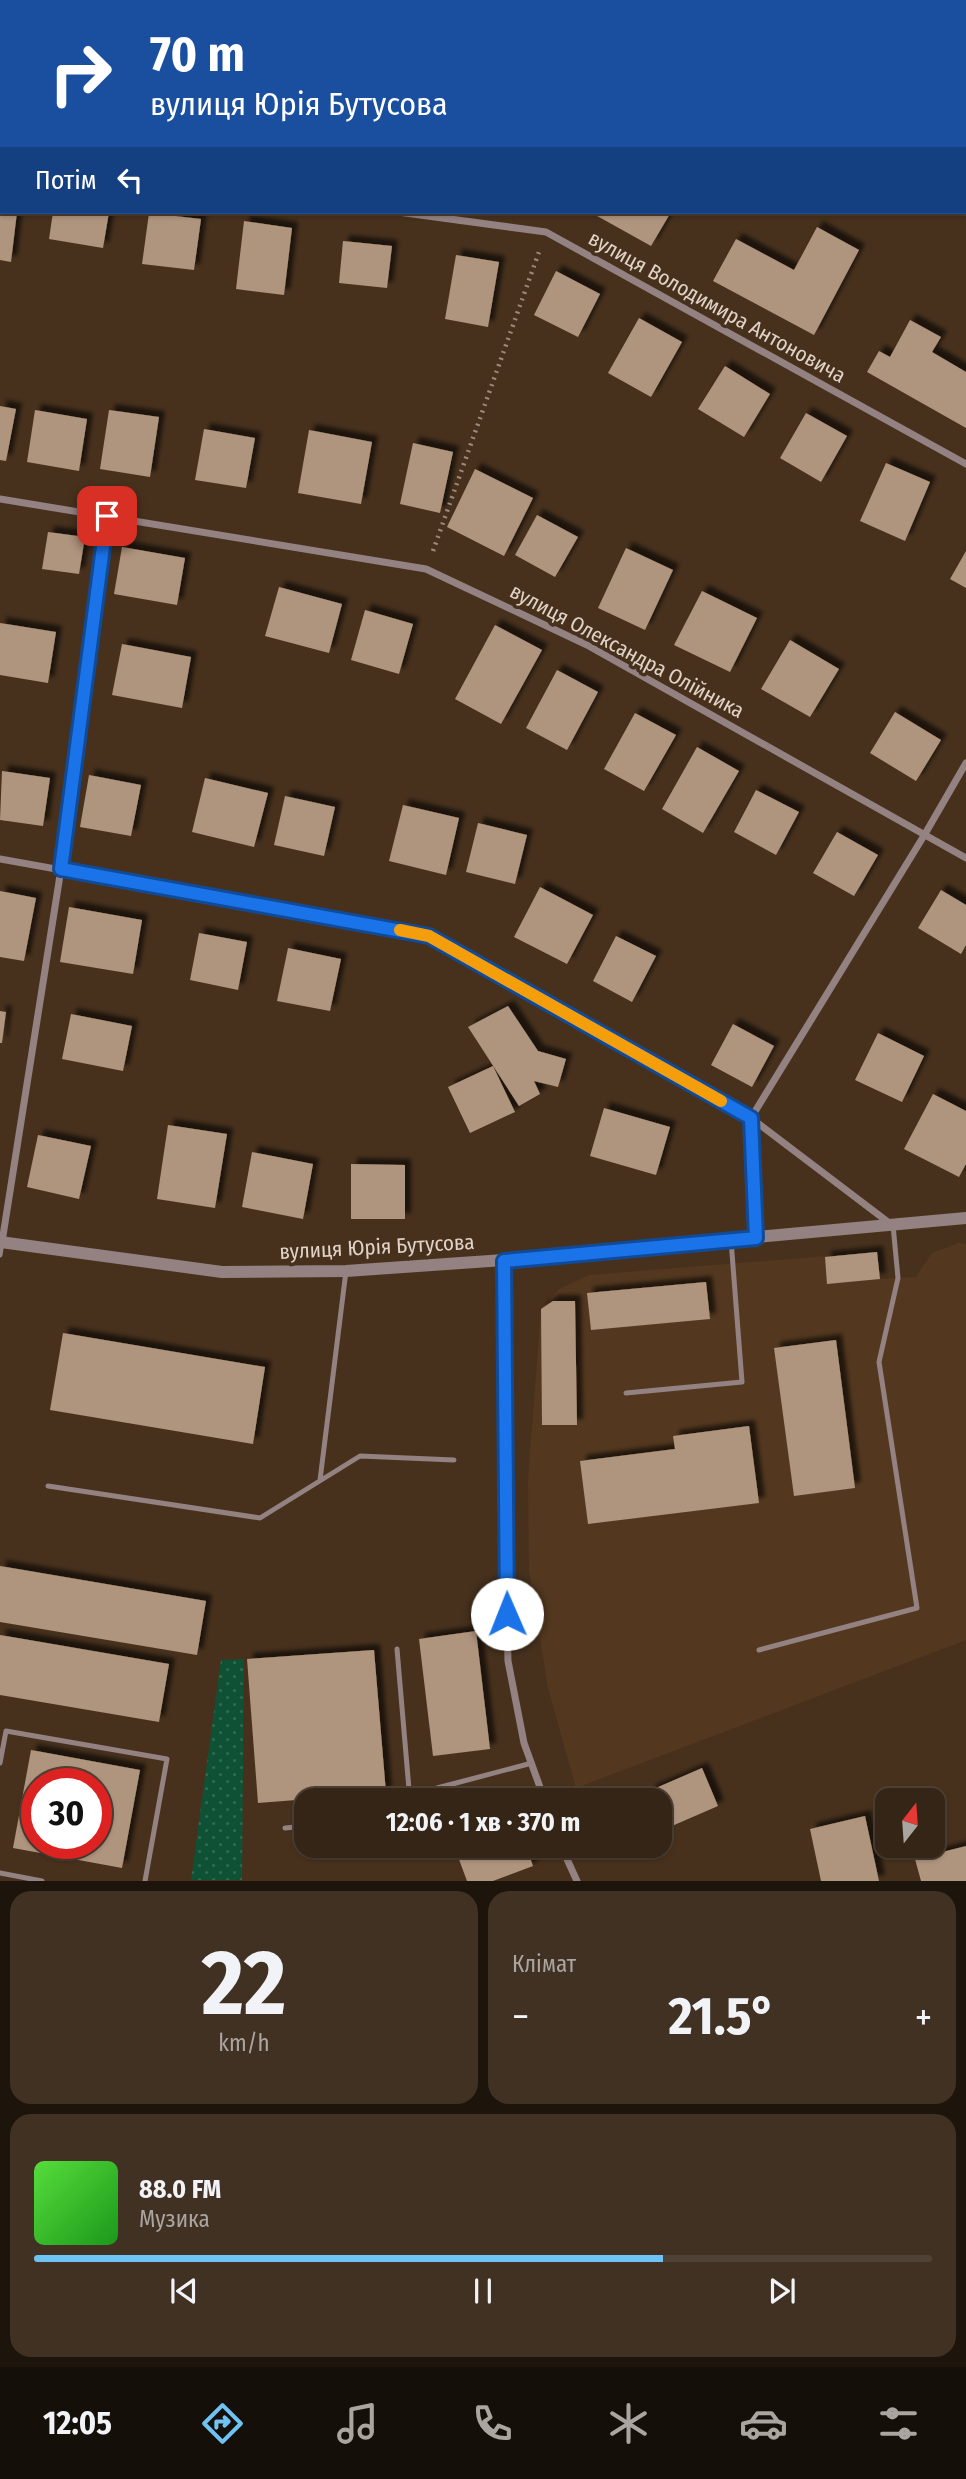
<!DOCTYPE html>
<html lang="uk">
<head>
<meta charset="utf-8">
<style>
  :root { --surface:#352516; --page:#403123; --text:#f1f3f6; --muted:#aaa5a1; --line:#4f4235; --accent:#6fc2f4 }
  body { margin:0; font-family:"Fira Sans Condensed",sans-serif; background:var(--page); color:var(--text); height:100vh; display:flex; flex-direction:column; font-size:26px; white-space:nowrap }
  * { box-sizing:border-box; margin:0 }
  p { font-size:23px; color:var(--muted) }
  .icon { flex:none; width:38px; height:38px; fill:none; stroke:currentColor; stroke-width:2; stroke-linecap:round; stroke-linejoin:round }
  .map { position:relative; height:1881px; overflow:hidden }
  .side { display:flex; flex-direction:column; gap:10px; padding:10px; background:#1d140c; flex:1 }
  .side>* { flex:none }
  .top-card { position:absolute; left:0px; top:0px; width:966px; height:214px; box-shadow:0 2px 5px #0004,0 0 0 2px var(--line); background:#1a4fa0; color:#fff; overflow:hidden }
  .needle { width:46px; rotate:17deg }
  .controls { position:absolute; left:875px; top:1788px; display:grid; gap:14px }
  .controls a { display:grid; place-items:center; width:70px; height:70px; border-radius:14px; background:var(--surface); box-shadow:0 2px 5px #0004,0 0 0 2px var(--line); font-size:35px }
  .speed { position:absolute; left:21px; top:1768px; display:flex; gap:14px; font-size:35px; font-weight:700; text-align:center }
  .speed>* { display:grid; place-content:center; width:91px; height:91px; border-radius:50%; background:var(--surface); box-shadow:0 2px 5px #0004,0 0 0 2px var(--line); line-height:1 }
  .speed .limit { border:10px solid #d22; background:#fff; color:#111 }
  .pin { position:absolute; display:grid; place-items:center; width:60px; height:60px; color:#fff; margin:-30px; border-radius:14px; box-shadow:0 4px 10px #0006 }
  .me { position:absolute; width:77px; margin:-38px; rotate:359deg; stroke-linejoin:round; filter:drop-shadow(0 0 5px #0008) }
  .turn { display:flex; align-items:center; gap:24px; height:147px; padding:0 35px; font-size:32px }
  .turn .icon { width:91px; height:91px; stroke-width:2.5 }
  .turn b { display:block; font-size:49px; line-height:60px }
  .then { display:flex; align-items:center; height:66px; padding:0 35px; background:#0003; gap:14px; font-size:26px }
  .big { font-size:52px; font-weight:700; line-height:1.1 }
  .side .widget { flex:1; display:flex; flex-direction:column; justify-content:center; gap:10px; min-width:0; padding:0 24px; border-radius:21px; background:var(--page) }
  .side .dial { align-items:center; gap:0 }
  .dial b { font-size:91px; line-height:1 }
  .song { display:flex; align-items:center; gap:21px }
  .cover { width:84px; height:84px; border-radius:10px; background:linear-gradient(135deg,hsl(110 70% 55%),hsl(120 70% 35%)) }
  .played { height:7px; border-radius:4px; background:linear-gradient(90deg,var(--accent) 70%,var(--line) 70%) }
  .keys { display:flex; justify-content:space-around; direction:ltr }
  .heat { display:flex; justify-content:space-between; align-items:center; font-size:38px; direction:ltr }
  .side .tiles { flex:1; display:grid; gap:10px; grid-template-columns:1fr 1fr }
  .widget:last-child { grid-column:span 2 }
  .trip { position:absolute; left:294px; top:1788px; width:378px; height:70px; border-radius:21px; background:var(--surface); box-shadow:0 2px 5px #0004,0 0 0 2px var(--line); font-weight:700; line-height:70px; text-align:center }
  .tab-bar { display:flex; height:112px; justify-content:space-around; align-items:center; background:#150f09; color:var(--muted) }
  .tab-bar .icon { width:49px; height:49px }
  .tab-bar .on { color:var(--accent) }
  .tab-bar b { font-size:32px; color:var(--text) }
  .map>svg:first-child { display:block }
</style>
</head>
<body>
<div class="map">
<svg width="966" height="1881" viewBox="0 0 966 1881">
  <defs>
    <pattern id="grass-dots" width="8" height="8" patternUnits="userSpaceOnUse" patternTransform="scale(1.75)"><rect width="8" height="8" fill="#0e5134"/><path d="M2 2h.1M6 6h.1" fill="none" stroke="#316950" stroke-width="1.8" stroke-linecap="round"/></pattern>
    <filter id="shadow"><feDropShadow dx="6" dy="-6" stdDeviation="2" flood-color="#0009"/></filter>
  </defs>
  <rect width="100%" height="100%" fill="#47311d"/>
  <path fill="#53381f" d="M959,1243L966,1244V1640L576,1788L548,1688L529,1571L528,1480L541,1309L559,1289L589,1275L877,1252L880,1279L916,1277L932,1253Z"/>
  <path fill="url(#grass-dots)" d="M244,1659L242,1880H191L221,1660Z"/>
  <path fill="#af947e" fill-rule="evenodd" filter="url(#shadow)" d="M0,212H17L11,262L0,260Z
    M53,212H109L103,248L49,239Z
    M590,212H671L651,246Z
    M149,213L201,219L194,270L142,264Z
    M244,221L292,228L284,295L236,289Z
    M817,227L859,250L814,335L713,281L736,239L794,270Z
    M343,241L392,246L387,288L339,283Z
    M456,255L499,262L488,327L445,319Z
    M556,271L600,294L578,337L534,315Z
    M639,318L682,342L651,397L608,373Z
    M910,320L941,337L932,352L966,372V428L867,372L879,351L890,357Z
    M725,366L770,394L744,437L698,409Z
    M0,406L16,409L6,461L0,460Z
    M35,410L87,419L79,471L27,462Z
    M109,410L159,417L150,477L100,469Z
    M806,413L847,436L821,482L780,458Z
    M204,429L255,438L246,488L195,480Z
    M309,430L372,442L361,504L298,493Z
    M413,443L453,452L440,513L400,504Z
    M886,463L930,482L905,541L860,521Z
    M475,469L533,498L504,556L447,527Z
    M537,515L578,537L555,577L515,555Z
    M48,532L85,537L79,574L42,569Z
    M122,547L185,558L177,605L114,594Z
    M626,548L673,570L645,630L598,608Z
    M966,551V588L950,579Z
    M279,587L342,604L329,653L265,636Z
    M702,591L757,618L730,672L674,645Z
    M365,610L413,624L399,674L351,660Z
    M0,623L56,632L48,683L0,675Z
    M495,625L542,650L501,724L455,699Z
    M790,640L839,669L810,717L761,689Z
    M122,644L191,657L182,708L112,695Z
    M557,670L598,692L567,750L526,728Z
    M895,712L941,740L916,781L870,753Z
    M635,713L676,735L644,791L604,769Z
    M697,747L739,771L703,833L662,809Z
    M2,771L50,778L43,826L0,820Z
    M89,775L141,785L131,836L80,827Z
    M205,778L268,793L254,847L192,832Z
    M756,790L799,812L776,855L734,832Z
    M285,796L335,807L324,856L274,845Z
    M403,805L459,818L446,875L389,861Z
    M478,823L527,835L515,884L466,872Z
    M837,832L878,855L854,896L813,873Z
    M540,887L593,915L567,964L514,937Z
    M941,890L966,905V945L961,954L918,928Z
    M0,891L36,898L24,961L0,957Z
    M69,907L142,920L133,974L60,962Z
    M199,933L247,942L238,990L190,980Z
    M616,936L656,956L632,1002L593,981Z
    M288,948L341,959L330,1011L277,1001Z
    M508,1006L538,1051L566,1059L558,1087L534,1081L540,1094L519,1106L468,1027Z
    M0,1011L6,1012L2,1043H0Z
    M71,1014L132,1026L123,1071L62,1059Z
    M733,1024L774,1046L752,1087L711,1065Z
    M878,1033L924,1056L902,1102L855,1080Z
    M493,1066L515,1112L470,1133L448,1087Z
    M933,1094L966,1111V1164L959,1177L904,1149Z
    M604,1108L670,1127L656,1175L590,1156Z
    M168,1125L227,1134L215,1208L157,1199Z
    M38,1135L91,1146L79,1199L27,1187Z
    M252,1152L313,1164L303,1219L242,1207Z
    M351,1164L405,1165V1219H351Z
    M877,1252L880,1279L827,1284L825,1257Z
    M706,1282L710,1319L591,1330L587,1293Z
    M553,1301H575L577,1425H542L541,1309Z
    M63,1333L265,1367L253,1444L50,1410Z
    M836,1340L855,1488L794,1496L774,1348Z
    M749,1426L759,1503L588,1524L580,1461L675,1449L673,1436Z
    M0,1566L206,1601L197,1655L0,1622Z
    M476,1631L490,1749L433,1756L419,1639Z
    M0,1635L169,1664L159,1722L0,1695Z
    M374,1650L386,1793L258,1803L247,1659Z
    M31,1750L140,1770L122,1868L13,1848ZM37,1783H96V1843H37Z
    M702,1768L718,1806L665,1829L660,1816V1801H653L649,1791Z
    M865,1816L879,1881H821L810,1829Z
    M454,1846H526L533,1866L493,1881H467Z
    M966,1846V1881H921L915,1859Z"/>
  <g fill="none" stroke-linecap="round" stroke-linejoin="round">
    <path stroke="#9b8979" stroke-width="4.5" stroke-dasharray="2 5" stroke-linecap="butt" d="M752,0L755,2
      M964,123L966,124
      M433,551L540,249"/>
    <path stroke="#938281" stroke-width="5" d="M160,2V0
      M0,1255L2,1242
      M626,1393L742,1382L731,1240
      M320,1480L346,1271
      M48,1486L260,1518L360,1456L454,1460
      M397,1649L410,1801
      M759,1650L917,1608L879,1362L898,1278L893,1225
      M0,1763L6,1731L167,1759L145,1881
      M423,1801L437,1788L532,1763
      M285,1828L306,1826
      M0,1873L42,1881"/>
    <path stroke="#938281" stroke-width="7" d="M0,157L2,158
      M398,212L546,232L966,464
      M0,499L426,569L587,645L966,858
      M0,859L429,936L751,1118L892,1225
      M756,1238L751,1118L925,834L966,763
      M2,1242L61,869L107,516
      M504,1260L505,1544L508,1661L524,1743L545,1801
      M561,1846L577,1881"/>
    <path stroke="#938281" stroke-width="12" d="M833,0L836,2
      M964,76L966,77
      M0,1242L222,1272L346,1271L504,1260L966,1218"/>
  </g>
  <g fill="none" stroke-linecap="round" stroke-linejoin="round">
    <defs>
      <path id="route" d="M107,516L61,869L429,936L751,1118L756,1238L504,1261L507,1614"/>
    </defs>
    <use href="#route" stroke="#114b97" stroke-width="18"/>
    <use href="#route" stroke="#1a73e8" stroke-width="12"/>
    <path stroke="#f59e0b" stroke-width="12" d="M400,930L429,936L721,1101"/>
  </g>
  <g text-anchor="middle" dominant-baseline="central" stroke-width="7" stroke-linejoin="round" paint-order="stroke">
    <g font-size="21" fill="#e1d3c7" stroke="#47311d">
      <text transform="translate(717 307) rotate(29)">вулиця Володимира Антоновича</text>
      <text transform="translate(627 651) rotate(28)">вулиця Олександра Олійника</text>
      <text transform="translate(377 1247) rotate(-3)">вулиця Юрія Бутусова</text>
    </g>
  </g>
</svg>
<div class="controls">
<a><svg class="needle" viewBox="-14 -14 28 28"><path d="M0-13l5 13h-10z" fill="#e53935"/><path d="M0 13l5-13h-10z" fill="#aaa5a1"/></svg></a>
</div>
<div class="speed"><div class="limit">30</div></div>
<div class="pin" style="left:107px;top:516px;background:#d93025"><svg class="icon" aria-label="arrive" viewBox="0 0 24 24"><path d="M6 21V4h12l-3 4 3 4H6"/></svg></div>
<svg class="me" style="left:507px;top:1614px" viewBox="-20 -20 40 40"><circle r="19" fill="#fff"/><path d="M0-13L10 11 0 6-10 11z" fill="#1a73e8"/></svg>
<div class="trip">12:06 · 1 хв · 370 m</div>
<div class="top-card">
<div class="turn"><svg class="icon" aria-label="right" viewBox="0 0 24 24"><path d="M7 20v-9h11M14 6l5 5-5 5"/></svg><div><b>70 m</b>вулиця Юрія Бутусова</div></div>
<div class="then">Потім<svg class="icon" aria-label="left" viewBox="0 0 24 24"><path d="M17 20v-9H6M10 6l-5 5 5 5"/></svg></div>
</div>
</div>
<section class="side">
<div class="tiles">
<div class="widget dial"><b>22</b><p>km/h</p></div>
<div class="widget"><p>Клімат</p>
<div class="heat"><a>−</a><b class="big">21.5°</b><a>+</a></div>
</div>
<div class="widget">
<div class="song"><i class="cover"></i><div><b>88.0 FM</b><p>Музика</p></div></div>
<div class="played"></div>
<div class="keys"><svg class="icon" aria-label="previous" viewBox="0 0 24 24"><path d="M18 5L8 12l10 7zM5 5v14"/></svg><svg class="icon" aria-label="pause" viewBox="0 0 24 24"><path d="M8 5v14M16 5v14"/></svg><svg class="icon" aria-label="next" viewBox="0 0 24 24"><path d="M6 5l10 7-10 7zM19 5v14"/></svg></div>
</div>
</div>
</section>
<nav class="tab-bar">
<b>12:05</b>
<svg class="icon on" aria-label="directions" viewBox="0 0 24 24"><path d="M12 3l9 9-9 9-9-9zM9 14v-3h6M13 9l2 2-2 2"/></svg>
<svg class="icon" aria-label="music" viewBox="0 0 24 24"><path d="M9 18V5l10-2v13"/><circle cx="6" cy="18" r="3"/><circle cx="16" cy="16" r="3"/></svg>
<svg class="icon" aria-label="phone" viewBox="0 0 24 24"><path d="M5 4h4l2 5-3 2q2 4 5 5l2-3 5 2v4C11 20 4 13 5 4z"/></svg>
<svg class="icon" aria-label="climate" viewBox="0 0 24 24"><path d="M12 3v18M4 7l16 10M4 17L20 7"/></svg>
<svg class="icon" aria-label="car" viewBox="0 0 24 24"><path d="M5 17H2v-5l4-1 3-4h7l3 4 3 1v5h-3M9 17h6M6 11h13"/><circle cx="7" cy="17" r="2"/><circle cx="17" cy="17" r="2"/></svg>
<svg class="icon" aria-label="filters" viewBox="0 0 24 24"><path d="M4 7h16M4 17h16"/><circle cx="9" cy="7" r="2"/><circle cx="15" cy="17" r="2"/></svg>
</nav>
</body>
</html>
